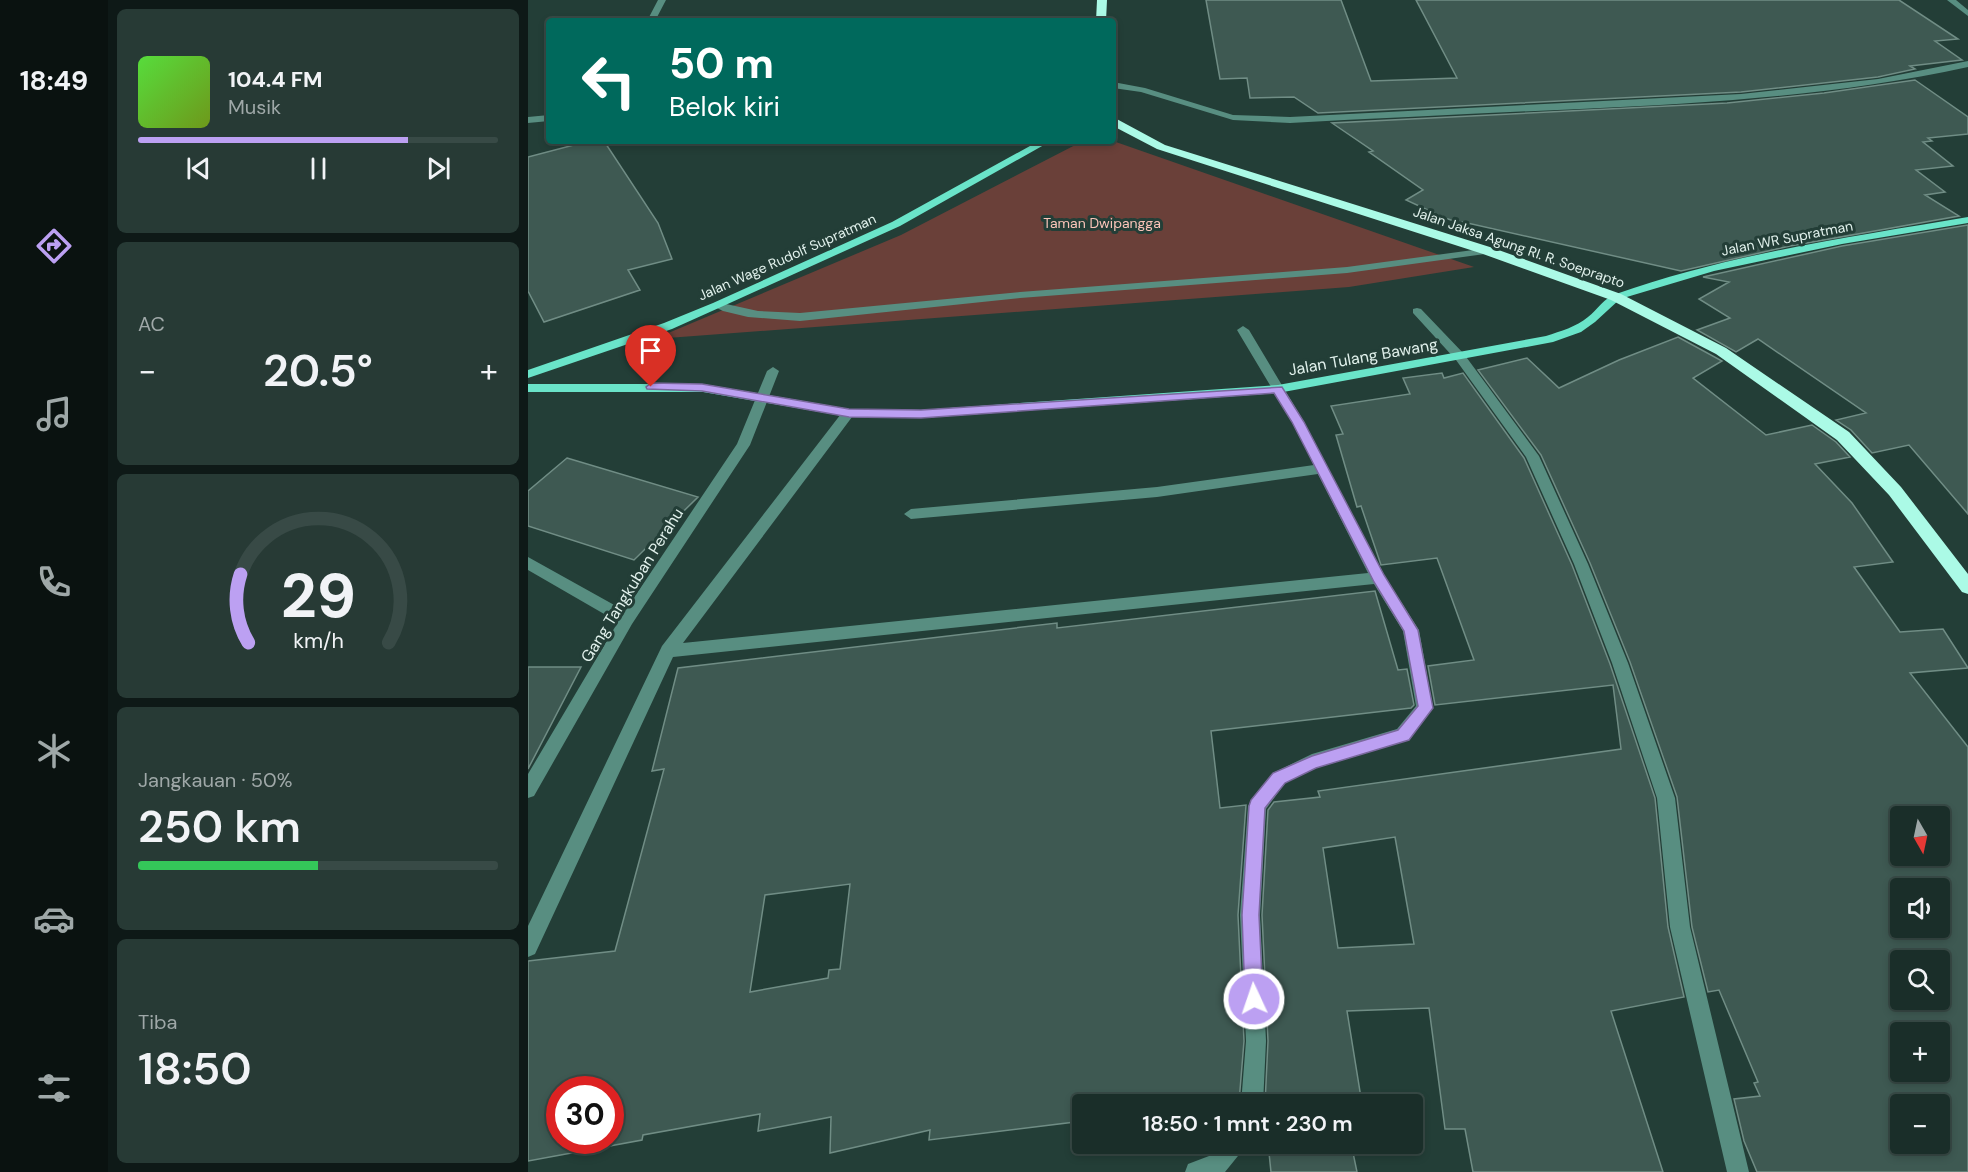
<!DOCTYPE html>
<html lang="id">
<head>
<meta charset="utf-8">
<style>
  :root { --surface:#1a2e29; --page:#273a35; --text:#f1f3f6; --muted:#9fa8a8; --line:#384a46; --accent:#bca0f2 }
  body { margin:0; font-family:"DM Sans",sans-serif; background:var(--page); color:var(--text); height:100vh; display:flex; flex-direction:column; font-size:22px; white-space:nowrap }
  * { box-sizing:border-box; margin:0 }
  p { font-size:20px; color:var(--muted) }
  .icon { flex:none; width:33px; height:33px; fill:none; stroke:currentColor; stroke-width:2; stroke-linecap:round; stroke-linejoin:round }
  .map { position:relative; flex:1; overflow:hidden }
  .details { display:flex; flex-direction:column; gap:9px; padding:9px; background:#0e1917; width:420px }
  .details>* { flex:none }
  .top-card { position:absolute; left:18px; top:18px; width:570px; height:126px; border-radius:6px; box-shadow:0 3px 9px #0003,0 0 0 2px var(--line); background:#00695c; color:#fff; overflow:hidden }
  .needle { width:39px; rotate:171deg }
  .fabs { position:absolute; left:1362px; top:806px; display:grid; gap:12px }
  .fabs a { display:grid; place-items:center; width:60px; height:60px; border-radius:6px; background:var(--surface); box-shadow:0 3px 9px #0003,0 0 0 2px var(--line); font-size:30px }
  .speed { position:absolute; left:18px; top:1076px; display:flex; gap:12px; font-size:30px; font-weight:700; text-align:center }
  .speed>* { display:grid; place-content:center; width:78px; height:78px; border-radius:50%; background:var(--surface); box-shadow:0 3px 9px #0003,0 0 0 2px var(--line); line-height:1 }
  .speed .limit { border:9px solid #d22; background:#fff; color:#111 }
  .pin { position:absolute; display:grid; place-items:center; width:51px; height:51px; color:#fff; margin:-62px -26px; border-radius:50% 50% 50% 0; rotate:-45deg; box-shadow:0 0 6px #0007 }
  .pin .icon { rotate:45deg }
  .me { position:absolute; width:66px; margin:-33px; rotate:357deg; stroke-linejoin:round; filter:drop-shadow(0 0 4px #0008) }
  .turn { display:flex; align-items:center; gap:21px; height:126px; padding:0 24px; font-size:27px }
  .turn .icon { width:78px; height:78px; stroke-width:2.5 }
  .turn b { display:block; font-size:42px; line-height:51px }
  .big { font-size:45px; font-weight:600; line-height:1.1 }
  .details .tile { flex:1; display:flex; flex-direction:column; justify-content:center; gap:9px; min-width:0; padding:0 21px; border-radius:9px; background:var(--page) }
  .details .dial { align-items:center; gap:0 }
  .dial svg { height:156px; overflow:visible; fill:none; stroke:var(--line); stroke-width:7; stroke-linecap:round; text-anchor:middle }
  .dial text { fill:var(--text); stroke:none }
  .song { display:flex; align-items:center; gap:18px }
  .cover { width:72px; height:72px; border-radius:9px; background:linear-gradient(135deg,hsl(110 70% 55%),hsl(80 70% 35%)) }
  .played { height:6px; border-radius:3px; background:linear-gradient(90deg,var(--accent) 75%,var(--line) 75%) }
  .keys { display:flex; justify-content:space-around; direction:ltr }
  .heat { display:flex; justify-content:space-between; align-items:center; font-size:33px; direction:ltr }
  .charge { height:9px; border-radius:4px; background:linear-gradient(90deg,#34c759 50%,var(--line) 0) }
  .trip { position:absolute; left:544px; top:1094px; width:351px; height:60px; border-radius:6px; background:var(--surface); box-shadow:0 3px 9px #0003,0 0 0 2px var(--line); font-weight:600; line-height:60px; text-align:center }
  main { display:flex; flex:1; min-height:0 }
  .tabs { display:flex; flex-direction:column; width:108px; justify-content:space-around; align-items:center; background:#0a1210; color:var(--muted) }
  .tabs .icon { width:42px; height:42px }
  .tabs .selected { color:var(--accent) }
  .tabs b { font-size:27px; color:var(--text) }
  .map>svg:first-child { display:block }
</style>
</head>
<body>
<main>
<nav class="tabs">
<b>18:49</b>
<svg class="icon selected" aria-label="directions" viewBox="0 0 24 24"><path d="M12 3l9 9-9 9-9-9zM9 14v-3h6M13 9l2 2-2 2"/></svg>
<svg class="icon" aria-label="music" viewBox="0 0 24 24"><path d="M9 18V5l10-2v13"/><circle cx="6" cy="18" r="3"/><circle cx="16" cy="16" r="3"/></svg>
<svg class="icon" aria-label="phone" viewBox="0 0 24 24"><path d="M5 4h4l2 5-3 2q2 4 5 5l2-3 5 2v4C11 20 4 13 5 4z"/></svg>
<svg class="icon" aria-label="climate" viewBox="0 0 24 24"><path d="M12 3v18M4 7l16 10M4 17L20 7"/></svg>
<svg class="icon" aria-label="car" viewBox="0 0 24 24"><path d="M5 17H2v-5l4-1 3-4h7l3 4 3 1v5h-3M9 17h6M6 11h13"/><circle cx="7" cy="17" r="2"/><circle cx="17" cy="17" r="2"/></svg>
<svg class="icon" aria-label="filters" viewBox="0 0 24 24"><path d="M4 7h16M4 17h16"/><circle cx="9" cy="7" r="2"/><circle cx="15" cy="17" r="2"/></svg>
</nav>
<section class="details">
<div class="tile">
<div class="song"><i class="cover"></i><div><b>104.4 FM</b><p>Musik</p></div></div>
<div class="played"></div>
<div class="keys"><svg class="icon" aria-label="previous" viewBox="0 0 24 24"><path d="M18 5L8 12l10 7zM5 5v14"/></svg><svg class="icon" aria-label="pause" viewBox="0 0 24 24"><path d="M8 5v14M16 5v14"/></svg><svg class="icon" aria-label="next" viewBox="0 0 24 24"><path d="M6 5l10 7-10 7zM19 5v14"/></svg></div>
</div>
<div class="tile"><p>AC</p>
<div class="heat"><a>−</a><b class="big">20.5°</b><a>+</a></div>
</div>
<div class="tile dial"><svg viewBox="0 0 100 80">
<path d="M14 69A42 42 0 1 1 86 69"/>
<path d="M14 69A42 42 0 0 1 10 34" stroke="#bca0f2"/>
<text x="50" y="56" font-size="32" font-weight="700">29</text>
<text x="50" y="72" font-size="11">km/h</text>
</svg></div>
<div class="tile"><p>Jangkauan · 50%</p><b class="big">250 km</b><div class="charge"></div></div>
<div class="tile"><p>Tiba</p><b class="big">18:50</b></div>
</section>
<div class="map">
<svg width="1440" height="1172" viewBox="0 0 1440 1172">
  <rect width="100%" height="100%" fill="#233e37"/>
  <path fill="#6a4039" d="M555,141H585L946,267L821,287L126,339L373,235Z"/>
  <path fill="#3e5952" stroke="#708d85" stroke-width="1.5" fill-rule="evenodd" d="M678,0H813L843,81L929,78L888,0H1371L1430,39L1407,41L1434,60L1382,66L1387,69L1350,77L1213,92L790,113L766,97L722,98L719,78L692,79Z
    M1387,80L1440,117V134L1400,138L1404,141L1395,142L1425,166L1388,170L1417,192L1397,195L1431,216L1262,246L1153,271L935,222L932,223L917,218L878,200L895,190L841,152L845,151L804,123L1199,103L1296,93Z
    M61,141H76L130,223L144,259L100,270L112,290L16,322L0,291V157Z
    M1440,225V514L1381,445L1344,453L1323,430L1308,420L1338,413L1230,339L1208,352L1169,330L1202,318L1171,299L1201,282L1175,277L1314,246Z
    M1150,337L1194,361L1165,378L1238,435L1284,425L1308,442L1322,457L1287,464L1324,503L1365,562L1326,567L1372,632L1415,629L1440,668L1382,673L1440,747V1172H1229L1216,1141L1206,1099L1232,1096L1226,1083L1230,1082L1191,990L1180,992L1164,927L1149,797L1102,662L1062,563L1013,455L950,370L999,358L1031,388L1091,360ZM1372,816H1412V855H1372ZM1372,888H1412V927H1372ZM1372,960H1412V999H1372ZM1372,1032H1412V1071H1372ZM1372,1104H1412V1143H1372Z
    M914,373L916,378L935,373L996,458L1044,565L1082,664L1127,798L1140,927L1156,997L1083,1011L1135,1172H945L937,1129H917L901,1008L819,1011L834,1104H737L740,1041L734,915L740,810L746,802L792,797L790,791L1093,749L1085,685L907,705L900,666L946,660L909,558L853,565L833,506L829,507L808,435L815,434L803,406L882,394L875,378ZM867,837L886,944L810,948L795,848Z
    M39,458L170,497L106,560L0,526V491Z
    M847,591L870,670L879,669L886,705L883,708L683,731L692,808L718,805L710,915L716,1041L711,1102L555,1104V1121L401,1140L402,1130L302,1153L303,1117L230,1131L232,1114L115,1135L114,1140L0,1161V961L87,951L136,769L124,771L150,668L529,623V628ZM322,884L312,969L301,970L300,978L222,992L237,895ZM32,1089H82V1140H32Z
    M0,667H53L0,769Z
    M740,1143H823L829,1172H743Z"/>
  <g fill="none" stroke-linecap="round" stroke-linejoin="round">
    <path fill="#588e81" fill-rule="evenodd" d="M130,0H138L127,21H119Z
      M1419,0H1428L1440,10V16Z
      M1440,61V67C1312,95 1183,103 1052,109C956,113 859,118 762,123L705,120L613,92L585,88V82L617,88L705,115L762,117L1213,94L1350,79Z
      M21,115V121L0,123V117Z
      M960,248L965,251L964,253L819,273L492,298L272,321L220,317L195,311L183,305L189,302L230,311L272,313L492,292L819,267Z
      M889,308L893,309L936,354L1011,456L1060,564L1100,663L1147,798L1162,927L1221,1172H1199L1142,927L1129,798L1084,663L1046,564L998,457L928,360L885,313V309Z
      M715,326L721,330L776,422L856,575L891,630L905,708L881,740L788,768L757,783L738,809L732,915L738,1041L735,1104H713L718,1041L712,915L720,806L745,773L784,754L869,729L888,706L875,631L846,584L145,657L7,954L0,957V926L134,646L316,410L321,409L327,413L155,643L840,573L790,474L629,497L383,519L376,514L383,509L629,487L786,465L764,422L709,330Z
      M245,367L251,371L222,445L104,624L6,796L0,798V774L90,622L0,570V557L97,611L209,444L239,371Z
      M692,1143H717L714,1151L697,1172H657L660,1164L681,1156Z"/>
    <path fill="#6ae4c9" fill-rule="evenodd" d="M511,141H523L372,226L193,307L144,329L0,378V370L136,323L185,303L364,222Z
      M1440,217V223L1314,244L1186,271L1092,299L1067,322L1053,332L1025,342L750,393L393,418L321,417L175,392H0V384H175L321,409L393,410L750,385L1018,336C1033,331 1048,327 1060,317C1069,310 1077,297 1088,294C1201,254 1322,237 1440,217Z"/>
    <path fill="#abfae6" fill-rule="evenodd" d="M569,0H579L578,21H568Z
      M585,117L637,145L965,248L1093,294L1198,348L1321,432L1373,487L1440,574V594L1434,592L1361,495L1309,440L1188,354L1083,300L955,254L629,149L585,126Z"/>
  </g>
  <path fill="#bca0f2" stroke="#7a689d" stroke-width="1.5" d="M123,383L174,384L321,409L393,410L754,387L776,422L856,575L890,630L905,708L881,740L788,768L757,783L737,808L731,915L735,999L733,1005L726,1008L720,1005L717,999L714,915L721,806L723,800L745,773L784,756L870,730L890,706L876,631L846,582L764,422L746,393L393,418L321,417L174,391L119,389L118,387Z"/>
  <g text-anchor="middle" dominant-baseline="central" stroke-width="6" stroke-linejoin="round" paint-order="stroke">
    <g font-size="14" fill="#fac4b9" stroke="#233e37">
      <text x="574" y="223">Taman Dwipangga</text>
    </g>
    <g font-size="14" fill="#e1f1ec" stroke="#233e37">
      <text transform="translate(1259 238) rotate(-11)">Jalan WR Supratman</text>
      <text transform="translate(991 247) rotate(19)">Jalan Jaksa Agung RI. R. Soeprapto</text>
      <text transform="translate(259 257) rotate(-24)">Jalan Wage Rudolf Supratman</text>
    </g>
    <g font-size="16" fill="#e1f1ec" stroke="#233e37">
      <text transform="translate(835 357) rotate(-10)">Jalan Tulang Bawang</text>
      <text transform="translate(104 585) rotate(-58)">Gang Tangkuban Perahu</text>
    </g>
  </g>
</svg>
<div class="fabs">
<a><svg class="needle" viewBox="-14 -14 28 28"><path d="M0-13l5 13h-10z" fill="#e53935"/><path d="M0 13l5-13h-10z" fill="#9fa8a8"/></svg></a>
<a><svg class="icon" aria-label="sound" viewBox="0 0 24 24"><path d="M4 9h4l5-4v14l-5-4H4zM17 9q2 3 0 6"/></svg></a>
<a><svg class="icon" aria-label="search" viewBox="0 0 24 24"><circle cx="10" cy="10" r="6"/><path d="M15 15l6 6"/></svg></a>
<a>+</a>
<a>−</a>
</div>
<div class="speed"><div class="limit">30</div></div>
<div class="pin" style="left:123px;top:387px;background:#d93025"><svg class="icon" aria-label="arrive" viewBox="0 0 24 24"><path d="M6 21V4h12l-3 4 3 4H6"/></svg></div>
<svg class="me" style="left:726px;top:999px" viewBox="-20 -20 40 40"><circle r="17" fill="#bca0f2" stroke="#fff" stroke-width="3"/><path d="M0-11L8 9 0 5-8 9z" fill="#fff"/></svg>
<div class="trip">18:50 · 1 mnt · 230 m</div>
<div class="top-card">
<div class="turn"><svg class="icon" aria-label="left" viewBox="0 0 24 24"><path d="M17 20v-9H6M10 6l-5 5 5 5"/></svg><div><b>50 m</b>Belok kiri</div></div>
</div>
</div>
</main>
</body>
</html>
